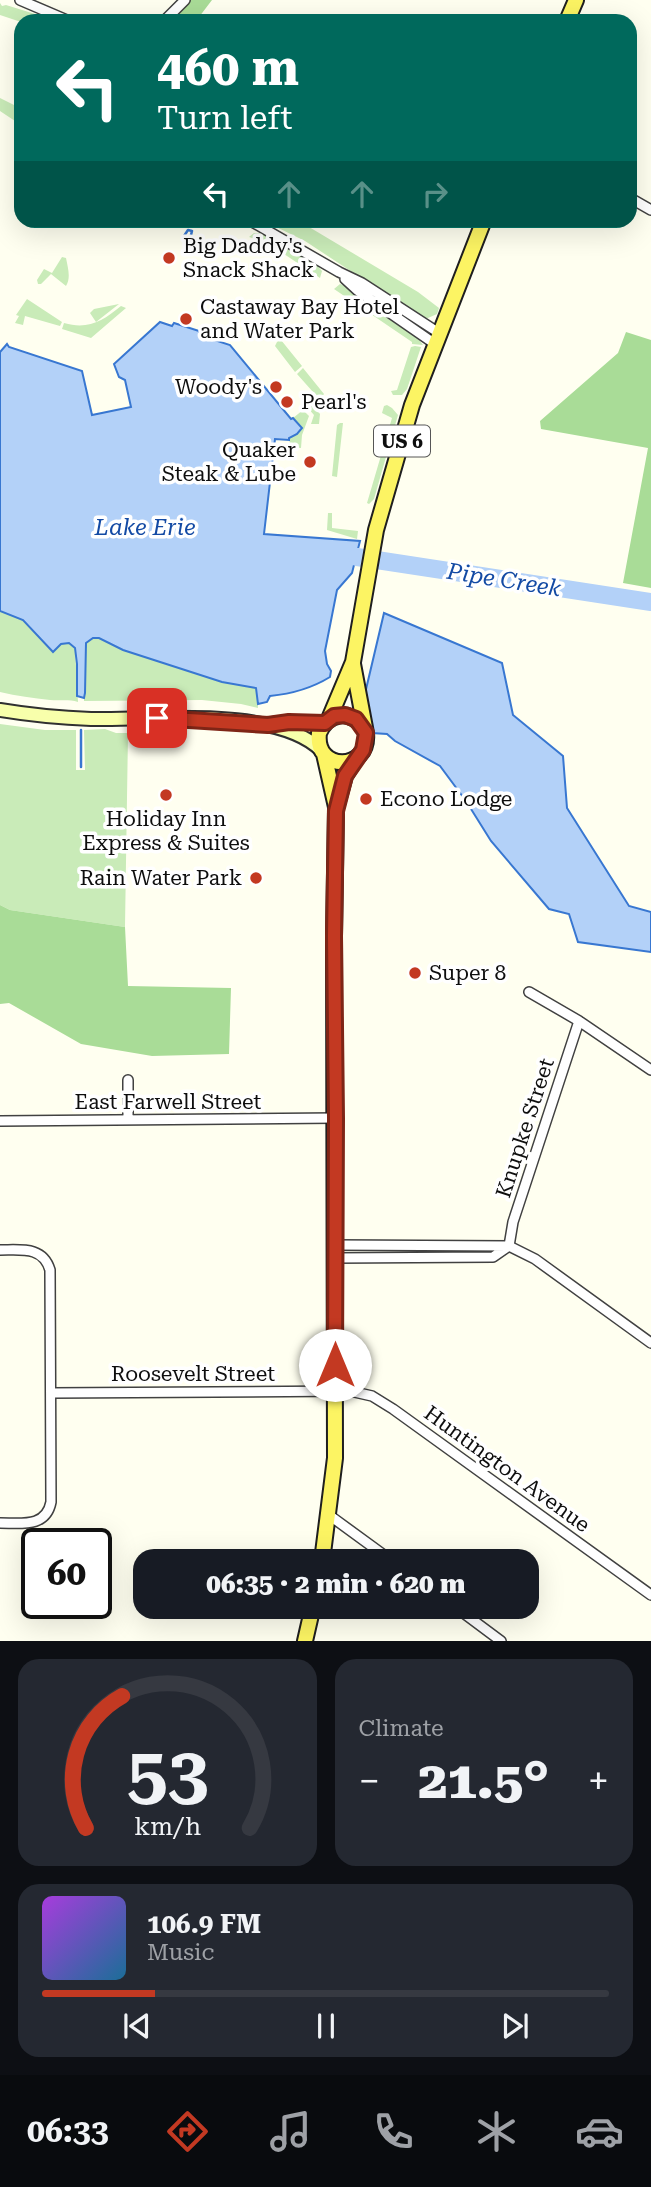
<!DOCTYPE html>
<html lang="en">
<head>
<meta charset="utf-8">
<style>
  :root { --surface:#171b24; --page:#242831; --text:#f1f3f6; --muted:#9ea1a6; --line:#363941; --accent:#c33922 }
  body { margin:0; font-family:"Roboto Serif",serif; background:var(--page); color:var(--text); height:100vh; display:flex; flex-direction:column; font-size:26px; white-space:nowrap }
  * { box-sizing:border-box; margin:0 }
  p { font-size:23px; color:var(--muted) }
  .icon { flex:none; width:38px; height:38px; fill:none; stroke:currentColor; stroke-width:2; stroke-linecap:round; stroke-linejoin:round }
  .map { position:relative; height:1641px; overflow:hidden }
  .side { display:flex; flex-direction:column; gap:18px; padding:18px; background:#0d0f14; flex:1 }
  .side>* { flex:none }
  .banner { position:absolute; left:14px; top:14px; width:623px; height:214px; border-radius:21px; box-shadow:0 7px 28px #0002; background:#00695c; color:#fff; overflow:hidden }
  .speed { position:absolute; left:21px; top:1528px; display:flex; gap:14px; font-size:35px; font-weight:700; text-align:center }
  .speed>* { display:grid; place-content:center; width:91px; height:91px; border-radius:50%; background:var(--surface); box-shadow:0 7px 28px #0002; line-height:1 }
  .speed .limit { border:4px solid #111; border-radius:10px; background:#fff; color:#111 }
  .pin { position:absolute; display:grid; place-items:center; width:60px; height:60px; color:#fff; margin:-30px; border-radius:14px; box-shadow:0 4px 10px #0006 }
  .me { position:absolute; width:77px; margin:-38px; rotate:0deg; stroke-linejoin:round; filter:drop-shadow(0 0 5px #0008) }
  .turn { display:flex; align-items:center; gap:24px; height:147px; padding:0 28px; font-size:32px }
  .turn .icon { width:91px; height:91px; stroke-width:2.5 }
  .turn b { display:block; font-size:49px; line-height:60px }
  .lanes { display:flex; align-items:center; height:66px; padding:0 28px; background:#0003; justify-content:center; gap:35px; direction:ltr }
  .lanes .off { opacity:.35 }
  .big { font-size:52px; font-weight:800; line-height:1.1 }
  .side .card { flex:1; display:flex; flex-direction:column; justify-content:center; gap:10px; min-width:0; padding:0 24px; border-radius:21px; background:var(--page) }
  .side .dial { align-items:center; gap:0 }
  .dial svg { height:182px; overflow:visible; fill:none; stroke:var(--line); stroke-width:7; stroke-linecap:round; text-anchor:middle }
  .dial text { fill:var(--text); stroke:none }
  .song { display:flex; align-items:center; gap:21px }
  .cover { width:84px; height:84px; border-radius:10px; background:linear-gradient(135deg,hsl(280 70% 55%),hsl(200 70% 35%)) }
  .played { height:7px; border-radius:4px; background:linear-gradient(90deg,var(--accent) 20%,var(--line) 20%) }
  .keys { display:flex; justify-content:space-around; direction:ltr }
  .heat { display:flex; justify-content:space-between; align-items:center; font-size:38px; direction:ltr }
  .side .tiles { flex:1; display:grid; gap:18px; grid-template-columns:1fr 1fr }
  .card:last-child { grid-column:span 2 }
  .trip { position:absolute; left:133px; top:1549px; width:406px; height:70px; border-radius:21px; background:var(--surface); box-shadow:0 7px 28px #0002; font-weight:800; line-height:70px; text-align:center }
  .menu { display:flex; height:112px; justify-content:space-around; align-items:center; background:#090b0e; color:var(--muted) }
  .menu .icon { width:49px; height:49px }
  .menu .active { color:var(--accent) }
  .menu b { font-size:32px; color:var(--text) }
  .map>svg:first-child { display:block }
</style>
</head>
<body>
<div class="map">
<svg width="651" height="1641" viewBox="0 0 651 1641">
  <rect width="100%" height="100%" fill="#fffff0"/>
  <path fill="#c9ebb8" d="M0,3L2,6L6,5L35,14L39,21L21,22L0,15Z
    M0,98L16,106L21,99V112L15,121L0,111Z
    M264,221H299L418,292L439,308L437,314L428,318H422L305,241Z
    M254,233H263L315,263L322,271L320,278L266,242L249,237Z
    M62,257L66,258C68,268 71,278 66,286L51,274L41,284H38L37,280L44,269L52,273Z
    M340,284L345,286L417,337L423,345L412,344V342L334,289Z
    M27,299L62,322L60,326L25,316L23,325L15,323L19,316L16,315Z
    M119,304L96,322L90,313L94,309Z
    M121,306L126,308L91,338L62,329L64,323C88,330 103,321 121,306Z
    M281,340L302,366L295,372L275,346L277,342Z
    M415,346L421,347L407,389L402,395H393L391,391L397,390L411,347Z
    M303,368L324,394L314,407L320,414L319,424H311L314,415L307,407L310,404L305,399L313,392L297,374Z
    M387,405L392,408L398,415L374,499L369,504L367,503L392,418L382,413L384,406Z
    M303,410L309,416L302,435L301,448L290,447L289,437L302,428L293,418Z
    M340,423H343L337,477L332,476L337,425Z
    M332,511V528L358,531L357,539L327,530L328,513H332Z
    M0,611L23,620L53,652L61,644L69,643L75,648L78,702C69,699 60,701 50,700C33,698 17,696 0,692Z
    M93,638H99L222,682L257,688L258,708L241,704L202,700L84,701L86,643Z
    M0,724L45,730H76V770H85L84,730L105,729L116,733H128L125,927L10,910L0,905Z"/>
  <path fill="#a9dc97" d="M189,0H212L196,21H174Z
    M626,332L651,340V588L623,583L648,448L541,429L540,421L618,353Z
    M0,905L10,910L125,927L128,986L231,988L229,1054L152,1056L81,1044L9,1003L0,1004Z"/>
  <path fill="#b3d1f8" stroke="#3877d1" stroke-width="2" d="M160,322L172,326L174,323L199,331V335L230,345L291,419L293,418L302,428L297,434L289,438V440L275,439L264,534L360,541L352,573L337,590L325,651L327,664L331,671L330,677C312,688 291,694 270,696L267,702L258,704L256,688L222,682L123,650L99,638H93L86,643L85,693L84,698L77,696V664L75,648L69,643L61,644L53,652L23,620L0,611V352L7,344L9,347L82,371L92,415L131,407L125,380L119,377L114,364Z
    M384,613L502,663L513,715L563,756L567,808L629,906L651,912V952L578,942L569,914L549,909L491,841L466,801L440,766L395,741L387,734L372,733L363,702Z"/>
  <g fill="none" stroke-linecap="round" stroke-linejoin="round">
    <path stroke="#3877d1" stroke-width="2.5" d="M184,236L188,230L192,231L191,235
      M81,730V767"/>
    <path stroke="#b3d1f8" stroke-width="18" d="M357,557L651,602"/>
    <defs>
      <path id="street" d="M20,0L69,21
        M164,21L185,0
        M630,198L651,210
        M249,220L339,272L362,283L439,333
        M345,279L357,290L435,344
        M529,992L579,1021L651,1070
        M128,1120V1080
        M0,1121L336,1118
        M335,1245L509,1246L535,1259L651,1343
        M509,1246L513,1222L579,1021
        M0,1250C21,1250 43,1246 50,1270L51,1502C46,1528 21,1523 0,1523
        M335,1258L493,1257L509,1246
        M51,1393L350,1391L372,1396L393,1409L651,1595
        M329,1515L392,1561
        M454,1606L501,1641"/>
      <path id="secondary" d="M0,710C30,715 60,718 91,719C151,720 276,706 321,750
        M272,724L289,722L325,723"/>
      <path id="primary" d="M567,21L576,0
        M353,664L366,733C370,772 314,772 319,733C328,712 350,709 364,728
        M329,719L353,662L376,530L412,405L484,220
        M324,754L336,807
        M322,1561L335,1458L334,936L336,808L345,776L356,758
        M305,1641L313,1606"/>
    </defs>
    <use href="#street" stroke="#414141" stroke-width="12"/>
    <use href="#secondary" stroke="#303030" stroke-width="16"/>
    <use href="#primary" stroke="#1f1f1f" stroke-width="18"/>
    <use href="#street" stroke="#fff" stroke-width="9"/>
    <use href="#secondary" stroke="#f8ffab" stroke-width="12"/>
    <use href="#primary" stroke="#fcf463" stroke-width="14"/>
  </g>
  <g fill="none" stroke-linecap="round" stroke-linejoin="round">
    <defs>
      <path id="route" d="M157,718L268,725L289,722L325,723L334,716L345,715L356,719L366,733L363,750L345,776L336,811L334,936L336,1118L335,1365"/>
    </defs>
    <use href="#route" stroke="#7f2516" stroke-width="18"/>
    <use href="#route" stroke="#c33922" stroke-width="12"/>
  </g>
  <g fill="#c33922" stroke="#fff" stroke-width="2.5">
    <circle cx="169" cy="258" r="7"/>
    <circle cx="186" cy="319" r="7"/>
    <circle cx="276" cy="387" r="7"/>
    <circle cx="287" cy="402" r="7"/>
    <circle cx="310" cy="462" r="7"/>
    <circle cx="166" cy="795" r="7"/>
    <circle cx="366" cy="799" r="7"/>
    <circle cx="256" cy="878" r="7"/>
    <circle cx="415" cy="973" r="7"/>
  </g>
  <g text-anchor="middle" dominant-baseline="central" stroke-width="7" stroke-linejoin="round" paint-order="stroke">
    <rect fill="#fff" stroke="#565656" stroke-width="2" x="374" y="425.5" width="56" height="31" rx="5"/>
    <g font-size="19" font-weight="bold" fill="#0e0e0e">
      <text x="402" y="441">US 6</text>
    </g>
    <g font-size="21" fill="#0e0e0e" stroke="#fff" text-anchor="start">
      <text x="183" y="246">Big Daddy's<tspan x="183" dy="24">Snack Shack</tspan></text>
      <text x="200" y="307">Castaway Bay Hotel<tspan x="200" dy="24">and Water Park</tspan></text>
      <text x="262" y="387" text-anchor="end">Woody's</text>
      <text x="301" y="402">Pearl's</text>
      <text x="296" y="450" text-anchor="end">Quaker<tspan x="296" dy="24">Steak &amp; Lube</tspan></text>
      <text x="380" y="799">Econo Lodge</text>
      <text x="166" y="819" text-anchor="middle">Holiday Inn<tspan x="166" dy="24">Express &amp; Suites</tspan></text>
      <text x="242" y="878" text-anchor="end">Rain Water Park</text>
      <text x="429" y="973">Super 8</text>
    </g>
    <g font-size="21" fill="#0e0e0e" stroke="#fff">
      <text x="168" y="1102">East Farwell Street</text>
      <text transform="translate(525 1128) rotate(-72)">Knupke Street</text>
      <text x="193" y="1374">Roosevelt Street</text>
      <text transform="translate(507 1469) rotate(36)">Huntington Avenue</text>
    </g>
    <g font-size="23" font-style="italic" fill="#134aa4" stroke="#fff">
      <text x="145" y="527">Lake Erie</text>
      <text transform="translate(504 580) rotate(9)">Pipe Creek</text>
    </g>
  </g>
</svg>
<div class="speed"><div class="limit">60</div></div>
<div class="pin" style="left:157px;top:718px;background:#d93025"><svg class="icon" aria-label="arrive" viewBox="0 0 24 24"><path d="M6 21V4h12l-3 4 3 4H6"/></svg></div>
<svg class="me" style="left:335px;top:1365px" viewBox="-20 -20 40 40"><circle r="19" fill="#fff"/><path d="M0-13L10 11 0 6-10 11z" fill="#c33922"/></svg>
<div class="trip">06:35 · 2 min · 620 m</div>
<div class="banner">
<div class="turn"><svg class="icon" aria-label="left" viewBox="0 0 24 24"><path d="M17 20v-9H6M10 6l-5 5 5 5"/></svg><div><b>460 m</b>Turn left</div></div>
<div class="lanes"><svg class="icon" aria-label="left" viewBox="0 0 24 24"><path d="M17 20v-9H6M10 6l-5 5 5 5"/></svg><svg class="icon off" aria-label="ahead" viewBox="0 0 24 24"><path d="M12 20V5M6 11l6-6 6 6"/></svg><svg class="icon off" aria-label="ahead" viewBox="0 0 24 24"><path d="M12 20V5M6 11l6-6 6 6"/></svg><svg class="icon off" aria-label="right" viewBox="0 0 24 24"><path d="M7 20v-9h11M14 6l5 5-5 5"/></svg></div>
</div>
</div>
<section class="side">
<div class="tiles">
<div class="card dial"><svg viewBox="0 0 100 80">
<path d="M14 69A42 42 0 1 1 86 69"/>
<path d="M14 69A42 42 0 0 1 30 11" stroke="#c33922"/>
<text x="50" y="56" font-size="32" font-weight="700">53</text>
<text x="50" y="72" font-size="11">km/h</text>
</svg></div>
<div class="card"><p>Climate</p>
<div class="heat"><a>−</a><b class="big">21.5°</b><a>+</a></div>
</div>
<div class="card">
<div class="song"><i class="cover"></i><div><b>106.9 FM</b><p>Music</p></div></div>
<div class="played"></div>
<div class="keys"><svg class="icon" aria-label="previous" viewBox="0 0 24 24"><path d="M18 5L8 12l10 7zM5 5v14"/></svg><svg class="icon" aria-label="pause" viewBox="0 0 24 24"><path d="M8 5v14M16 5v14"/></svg><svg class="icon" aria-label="next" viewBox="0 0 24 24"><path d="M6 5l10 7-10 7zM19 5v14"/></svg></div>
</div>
</div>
</section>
<nav class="menu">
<b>06:33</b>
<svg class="icon active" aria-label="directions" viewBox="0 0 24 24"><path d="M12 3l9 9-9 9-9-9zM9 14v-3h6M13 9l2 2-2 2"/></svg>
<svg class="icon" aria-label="music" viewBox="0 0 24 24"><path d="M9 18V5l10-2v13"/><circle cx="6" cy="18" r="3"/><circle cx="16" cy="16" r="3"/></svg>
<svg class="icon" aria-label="phone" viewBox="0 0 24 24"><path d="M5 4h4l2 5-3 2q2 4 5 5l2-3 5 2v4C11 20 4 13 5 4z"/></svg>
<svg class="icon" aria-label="climate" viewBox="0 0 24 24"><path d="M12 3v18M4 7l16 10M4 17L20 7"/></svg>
<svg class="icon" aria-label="car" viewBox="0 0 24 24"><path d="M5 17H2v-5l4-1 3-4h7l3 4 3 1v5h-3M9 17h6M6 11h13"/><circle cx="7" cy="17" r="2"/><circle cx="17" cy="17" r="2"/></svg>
</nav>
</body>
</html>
